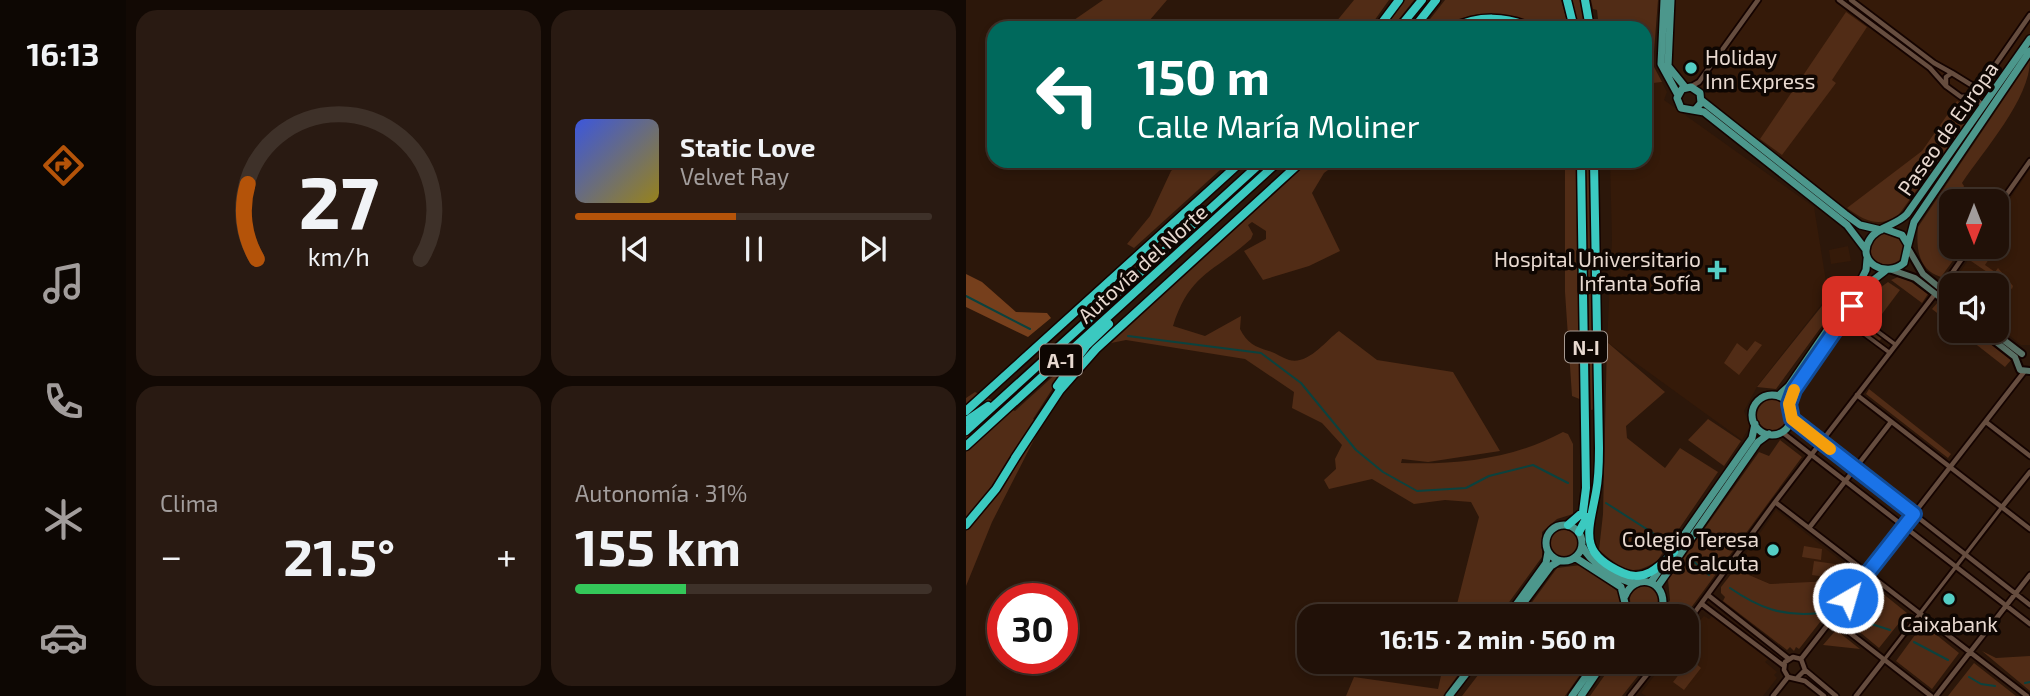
<!DOCTYPE html>
<html lang="es">
<head>
<meta charset="utf-8">
<style>
  :root { --surface:#211108; --page:#291a12; --text:#f1f3f6; --muted:#a29d9c; --line:#3e3129; --accent:#b45309 }
  body { margin:0; font-family:"Exo 2",sans-serif; background:var(--page); color:var(--text); height:100vh; display:flex; flex-direction:column; font-size:26px; white-space:nowrap }
  * { box-sizing:border-box; margin:0 }
  p { font-size:23px; color:var(--muted) }
  .icon { flex:none; width:38px; height:38px; fill:none; stroke:currentColor; stroke-width:2; stroke-linecap:round; stroke-linejoin:round }
  .map { position:relative; flex:1; overflow:hidden }
  .panel { display:flex; flex-direction:column; gap:10px; padding:10px; background:#120904; width:840px }
  .panel>* { flex:none }
  .hud { position:absolute; left:21px; top:21px; width:665px; height:147px; border-radius:21px; box-shadow:0 4px 10px #0003,0 0 0 2px var(--line); background:#00695c; color:#fff; overflow:hidden }
  .needle { width:46px; rotate:180deg }
  .fabs { position:absolute; left:973px; top:189px; display:grid; gap:14px }
  .fabs a { display:grid; place-items:center; width:70px; height:70px; border-radius:14px; background:var(--surface); box-shadow:0 4px 10px #0003,0 0 0 2px var(--line); font-size:35px }
  .speed { position:absolute; left:21px; top:583px; display:flex; gap:14px; font-size:35px; font-weight:700; text-align:center }
  .speed>* { display:grid; place-content:center; width:91px; height:91px; border-radius:50%; background:var(--surface); box-shadow:0 4px 10px #0003,0 0 0 2px var(--line); line-height:1 }
  .speed .limit { border:10px solid #d22; background:#fff; color:#111 }
  .pin { position:absolute; display:grid; place-items:center; width:60px; height:60px; color:#fff; margin:-30px; border-radius:14px; box-shadow:0 4px 10px #0006 }
  .me { position:absolute; width:77px; margin:-38px; rotate:38deg; stroke-linejoin:round; filter:drop-shadow(0 0 5px #0008) }
  .turn { display:flex; align-items:center; gap:24px; height:147px; padding:0 35px; font-size:32px }
  .turn .icon { width:91px; height:91px; stroke-width:2.5 }
  .turn b { display:block; font-size:49px; line-height:60px }
  .big { font-size:52px; font-weight:700; line-height:1.1 }
  .panel .card { flex:1; display:flex; flex-direction:column; justify-content:center; gap:10px; min-width:0; padding:0 24px; border-radius:21px; background:var(--page) }
  .panel .dial { align-items:center; gap:0 }
  .dial svg { height:182px; overflow:visible; fill:none; stroke:var(--line); stroke-width:7; stroke-linecap:round; text-anchor:middle }
  .dial text { fill:var(--text); stroke:none }
  .song { display:flex; align-items:center; gap:21px }
  .cover { width:84px; height:84px; border-radius:10px; background:linear-gradient(135deg,hsl(230 70% 55%),hsl(50 70% 35%)) }
  .played { height:7px; border-radius:4px; background:linear-gradient(90deg,var(--accent) 45%,var(--line) 45%) }
  .keys { display:flex; justify-content:space-around; direction:ltr }
  .heat { display:flex; justify-content:space-between; align-items:center; font-size:38px; direction:ltr }
  .charge { height:10px; border-radius:5px; background:linear-gradient(90deg,#34c759 31%,var(--line) 0) }
  .panel .tiles { flex:1; display:grid; gap:10px; grid-template-columns:repeat(2,1fr) }
  .trip { position:absolute; left:331px; top:604px; width:402px; height:70px; border-radius:21px; background:var(--surface); box-shadow:0 4px 10px #0003,0 0 0 2px var(--line); font-weight:700; line-height:70px; text-align:center }
  main { display:flex; flex:1; min-height:0 }
  .tab-bar { display:flex; flex-direction:column; width:126px; justify-content:space-around; align-items:center; background:#0d0703; color:var(--muted) }
  .tab-bar .icon { width:49px; height:49px }
  .tab-bar .selected { color:var(--accent) }
  .tab-bar b { font-size:32px; color:var(--text) }
  .map>svg:first-child { display:block }
</style>
</head>
<body>
<main>
<nav class="tab-bar">
<b>16:13</b>
<svg class="icon selected" aria-label="directions" viewBox="0 0 24 24"><path d="M12 3l9 9-9 9-9-9zM9 14v-3h6M13 9l2 2-2 2"/></svg>
<svg class="icon" aria-label="music" viewBox="0 0 24 24"><path d="M9 18V5l10-2v13"/><circle cx="6" cy="18" r="3"/><circle cx="16" cy="16" r="3"/></svg>
<svg class="icon" aria-label="phone" viewBox="0 0 24 24"><path d="M5 4h4l2 5-3 2q2 4 5 5l2-3 5 2v4C11 20 4 13 5 4z"/></svg>
<svg class="icon" aria-label="climate" viewBox="0 0 24 24"><path d="M12 3v18M4 7l16 10M4 17L20 7"/></svg>
<svg class="icon" aria-label="car" viewBox="0 0 24 24"><path d="M5 17H2v-5l4-1 3-4h7l3 4 3 1v5h-3M9 17h6M6 11h13"/><circle cx="7" cy="17" r="2"/><circle cx="17" cy="17" r="2"/></svg>
</nav>
<section class="panel">
<div class="tiles">
<div class="card dial"><svg viewBox="0 0 100 80">
<path d="M14 69A42 42 0 1 1 86 69"/>
<path d="M14 69A42 42 0 0 1 10 36" stroke="#b45309"/>
<text x="50" y="56" font-size="32" font-weight="700">27</text>
<text x="50" y="72" font-size="11">km/h</text>
</svg></div>
<div class="card">
<div class="song"><i class="cover"></i><div><b>Static Love</b><p>Velvet Ray</p></div></div>
<div class="played"></div>
<div class="keys"><svg class="icon" aria-label="previous" viewBox="0 0 24 24"><path d="M18 5L8 12l10 7zM5 5v14"/></svg><svg class="icon" aria-label="pause" viewBox="0 0 24 24"><path d="M8 5v14M16 5v14"/></svg><svg class="icon" aria-label="next" viewBox="0 0 24 24"><path d="M6 5l10 7-10 7zM19 5v14"/></svg></div>
</div>
<div class="card"><p>Clima</p>
<div class="heat"><a>−</a><b class="big">21.5°</b><a>+</a></div>
</div>
<div class="card"><p>Autonomía · 31%</p><b class="big">155 km</b><div class="charge"></div></div>
</div>
</section>
<div class="map">
<svg width="1064" height="696" viewBox="0 0 1064 696">
  <rect width="100%" height="100%" fill="#2c170a"/>
  <path fill="#351a09" d="M705,0H1064V39L980,160L927,226L900,227L723,87L702,66Z
    M696,82L701,92L698,100L848,207L863,300L858,301L792,385L778,411L784,426L776,440L641,342L646,240L644,161H679V84Z
    M1064,169V345H1055L1031,325V285L986,284L1011,247H1031V218Z
    M882,246L885,261L865,264L863,250Z
    M810,510L892,574L887,580L804,584L769,569Z
    M738,616L743,619L746,616L802,659L799,662L811,672L808,675L811,678L797,696H680L675,693L699,662H721V634Z"/>
  <path fill="#512c16" d="M137,0H201L177,28H121L108,20Z
    M388,0H423L403,28H365Z
    M439,0H448L426,28L420,26Z
    M479,0H595L603,28H572L563,21L536,14H512L490,21L479,28H457Z
    M604,0H615L619,28H611Z
    M625,0H692L687,65L696,82L679,84V28H633L631,10L627,9Z
    M880,12L901,27L866,80L870,83L816,155L794,139Z
    M1064,60C1064,99 1018,150 996,183L998,186L992,201H985V247H997L975,277C952,270 950,248 952,227Z
    M991,101L1008,111L931,217C911,227 899,221 881,208L956,151Z
    M216,161H264L168,248L161,244L184,216L205,171Z
    M344,161H374L358,173L346,193L374,251L343,266L297,280L278,251L300,239V231L286,222L282,225L287,234L285,239C249,272 224,272 207,326L239,336L275,316L274,329C281,343 289,347 303,351C310,353 316,358 323,360C343,365 359,341 373,331L411,360L487,372L534,451L462,462L436,459L435,463C491,465 547,459 597,432L602,434L607,444V514L591,519L576,532V557L533,616H488L513,517L505,502L479,500L448,504L406,479L363,489L358,480L370,469L369,459L376,445L356,423L326,408L328,392L279,359L160,340L145,343Z
    M599,161H611L616,400L606,396L599,292Z
    M619,161H624L630,409L625,410Z
    M903 250a18 18 0 1 1 36 0a18 18 0 1 1-36 0Z
    M1031,237L1035,241L1019,265L1029,272L1032,268L1047,286L1046,289L1002,259L1011,247H1031Z
    M932,277L944,281L962,294L956,303L925,280Z
    M922,282L934,290L907,326L891,314L911,290Z
    M868,301L869,308L810,389L791,387L859,302Z
    M972,302L985,312V324L966,309Z
    M890,316L917,337L912,342L885,322Z
    M993,331H1008L1045,360L1039,367Z
    M789,341L796,345L773,375L758,363L771,343L781,351Z
    M641,342L699,392L660,426L661,438L699,468L714,448L752,472L691,561C665,578 656,569 633,550L637,514Z
    M105,360L67,419L76,424L26,522L0,586V398L9,392L49,411Z
    M903,389L985,454L982,458L900,394Z
    M790 415a16 16 0 1 1 32 0a16 16 0 1 1-32 0Z
    M742,419L775,441L758,466L722,440Z
    M814,440L836,457L719,616H697L704,600L702,580L793,452L803,456Z
    M584 543a15 15 0 1 1 30 0a15 15 0 1 1-30 0Z
    M838,546L856,549L855,560L836,557Z
    M848,561L876,565L874,579L846,575Z
    M615,565L654,593L655,616H556L591,568Z
    M769,569L804,584L887,580L833,649L830,647L828,651L824,647L821,650L757,601L759,597L755,593V587Z
    M905,584L941,613L913,648L878,619Z
    M664 599a14 14 0 1 1 28 0a14 14 0 1 1-28 0Z
    M957,624L993,653L966,689L930,661Z
    M870,630L894,649L857,645Z
    M1016,651L1030,658L1064,656V691Z
    M725,659L735,668L718,690L707,682Z
    M478,662H501L477,696H380L388,677L472,689Z
    M522,662H623L599,696H496Z
    M648,662H683L656,696H624Z
    M1008,663L1050,696H982Z"/>
  <path fill="#763f1c" d="M0,274L16,282L50,312L81,313L85,318L62,337L0,307Z"/>
  <g fill="none" stroke-linecap="round" stroke-linejoin="round">
    <path stroke="#0b423e" stroke-width="2" d="M0,296L64,329
      M162,336L295,353L335,383L390,450L417,472L451,491L500,488L523,476L567,465L602,483
      M640,503L704,544
      M726,560L743,575
      M764,588C793,608 817,617 853,613
      M884,617L924,630
      M948,642L982,660
      M1003,677L1015,684L1029,686
      M1059,683L1064,682"/>
    <defs>
      <path id="pedestrian" d="M899,322L930,345
        M893,330L924,353
        M918,660L1036,507"/>
      <path id="minor" d="M873,0L964,68L980,86
        M885,0L968,63L986,73
        M1007,86L1018,81L1064,15
        M724,87L733,82L792,0
        M1006,96L1007,86L986,73L980,77V86L995,97L1006,96L1017,105
        M1031,208L1064,161
        M975,289L1004,247
        M891,395L1064,529
        M826,419L1064,605
        M1020,422L1064,456
        M816,432L1064,624
        M809,502L1061,696
        M1036,507L1064,472
        M843,528L925,422
        M742,595L823,659
        M736,604L818,666
        M866,619L965,696
        M721,623L809,502L969,294
        M835,659L1058,372
        M839,670L870,696
        M822,677L839,681L858,696
        M822,677L818,670L819,662L827,657L835,659
        M831,678L839,670L835,659
        M664,696L691,662
        M807,696L822,677
        M890,696L918,660
        M970,696L1064,575"/>
      <path id="secondary" d="M943,250L957,274L985,297
        M926,270L949,278L985,306
        M1016,331L1049,357L1054,370L1064,371
        M1026,331L1056,354"/>
      <path id="primary" d="M698,0L695,64L712,95
        M705,0L702,66L719,87
        M735,100L879,214L894,225L915,230
        M729,110L735,103L734,93L725,87L716,89L711,98L715,108L738,112L881,225L900,250
        M919,229L936,235L942,245L938,263C920,279 889,262 904,239C911,227 931,225 941,214L1064,39
        M942,245L948,222L1064,51
        M786 415a20 20 0 1 1 40 0a20 20 0 1 1-40 0Z
        M812,396L823,386L894,282L900,270L901,259
        M823,404L828,390L901,285L919,271
        M580 543a18 18 0 1 1 36 0a18 18 0 1 1-36 0Z
        M617,547C623,562 652,580 668,583
        M610,558L655,587L660,607L667,616
        M685,582L786,438L789,424
        M692,586L792,442L803,434
        M659,596C668,574 697,578 697,603L689,616
        M550,613L585,566L593,561
        M542,616L580,563L582,552
        M483,696L509,662
        M606,696L630,662
        M615,696L638,662"/>
      <path id="motorway" d="M601,0L608,28
        M619,0L624,28
        M412,28L433,0
        M433,28L456,0
        M448,28L470,0
        M487,28C512,15 541,16 566,28
        M628,161L633,448C633,462 633,477 630,492C623,531 611,553 657,573C679,583 694,566 708,552
        M91,386L121,345L143,324
        M0,411L276,161
        M0,421L22,406
        M0,431L297,161
        M0,446L313,161
        M49,458L94,390L130,349L336,161
        M0,525L30,489L51,455
        M602,525L617,512L620,488L615,161
        M613,532L621,517"/>
    </defs>
    <use href="#pedestrian" stroke="#140300" stroke-width="7"/>
    <use href="#minor" stroke="#140300" stroke-width="8"/>
    <use href="#secondary" stroke="#140300" stroke-width="10"/>
    <use href="#primary" stroke="#140300" stroke-width="10"/>
    <use href="#motorway" stroke="#140300" stroke-width="11"/>
    <use href="#pedestrian" stroke="#664d3f" stroke-width="3.5"/>
    <use href="#minor" stroke="#664d3f" stroke-width="4.5"/>
    <use href="#secondary" stroke="#597266" stroke-width="6"/>
    <use href="#primary" stroke="#4c978c" stroke-width="7"/>
    <use href="#motorway" stroke="#3bc9c0" stroke-width="8"/>
  </g>
  <g fill="none" stroke-linecap="round" stroke-linejoin="round">
    <defs>
      <path id="route" d="M882,598L948,514L826,419L823,404L828,390L886,306"/>
    </defs>
    <use href="#route" stroke="#114b97" stroke-width="18"/>
    <use href="#route" stroke="#1a73e8" stroke-width="12"/>
    <path stroke="#f59e0b" stroke-width="12" d="M828,390L823,404L826,419L864,449"/>
  </g>
  <g fill="#55cec5" stroke="#0e0602" stroke-width="2.5">
    <circle cx="725" cy="68" r="7"/>
    <path d="M747.5 259.5h7v7h7v7h-7v7h-7v-7h-7v-7h7z"/>
    <circle cx="807" cy="550" r="7"/>
    <circle cx="983" cy="599" r="7"/>
  </g>
  <g text-anchor="middle" dominant-baseline="central" stroke-width="7" stroke-linejoin="round" paint-order="stroke">
    <g fill="#0e0602" stroke="#a79a92" stroke-width="2">
      <rect x="599" y="331.5" width="42" height="31" rx="5"/>
      <rect x="74" y="344.5" width="42" height="31" rx="5"/>
    </g>
    <g font-size="19" font-weight="bold" fill="#e8d9d0">
      <text x="620" y="347">N-I</text>
      <text x="95" y="360">A-1</text>
    </g>
    <g font-size="21" fill="#e8d9d0" stroke="#0e0602" text-anchor="end">
      <text x="739" y="56" text-anchor="start">Holiday<tspan x="739" dy="24">Inn Express</tspan></text>
      <text x="735" y="258">Hospital Universitario<tspan x="735" dy="24">Infanta Sofía</tspan></text>
      <text x="793" y="538">Colegio Teresa<tspan x="793" dy="24">de Calcuta</tspan></text>
      <text x="983" y="623" text-anchor="middle">Caixabank</text>
    </g>
    <g font-size="21" fill="#e8d9d0" stroke="#0e0602">
      <text transform="translate(981 128) rotate(-55)">Paseo de Europa</text>
      <text transform="translate(176 263) rotate(-42)">Autovía del Norte</text>
    </g>
  </g>
</svg>
<div class="fabs">
<a><svg class="needle" viewBox="-14 -14 28 28"><path d="M0-13l5 13h-10z" fill="#e53935"/><path d="M0 13l5-13h-10z" fill="#a29d9c"/></svg></a>
<a><svg class="icon" aria-label="sound" viewBox="0 0 24 24"><path d="M4 9h4l5-4v14l-5-4H4zM17 9q2 3 0 6"/></svg></a>
</div>
<div class="speed"><div class="limit">30</div></div>
<div class="pin" style="left:886px;top:306px;background:#d93025"><svg class="icon" aria-label="arrive" viewBox="0 0 24 24"><path d="M6 21V4h12l-3 4 3 4H6"/></svg></div>
<svg class="me" style="left:882px;top:598px" viewBox="-20 -20 40 40"><circle r="17" fill="#1a73e8" stroke="#fff" stroke-width="3"/><path d="M0-11L8 9 0 5-8 9z" fill="#fff"/></svg>
<div class="trip">16:15 · 2 min · 560 m</div>
<div class="hud">
<div class="turn"><svg class="icon" aria-label="left" viewBox="0 0 24 24"><path d="M17 20v-9H6M10 6l-5 5 5 5"/></svg><div><b>150 m</b>Calle María Moliner</div></div>
</div>
</div>
</main>
</body>
</html>
